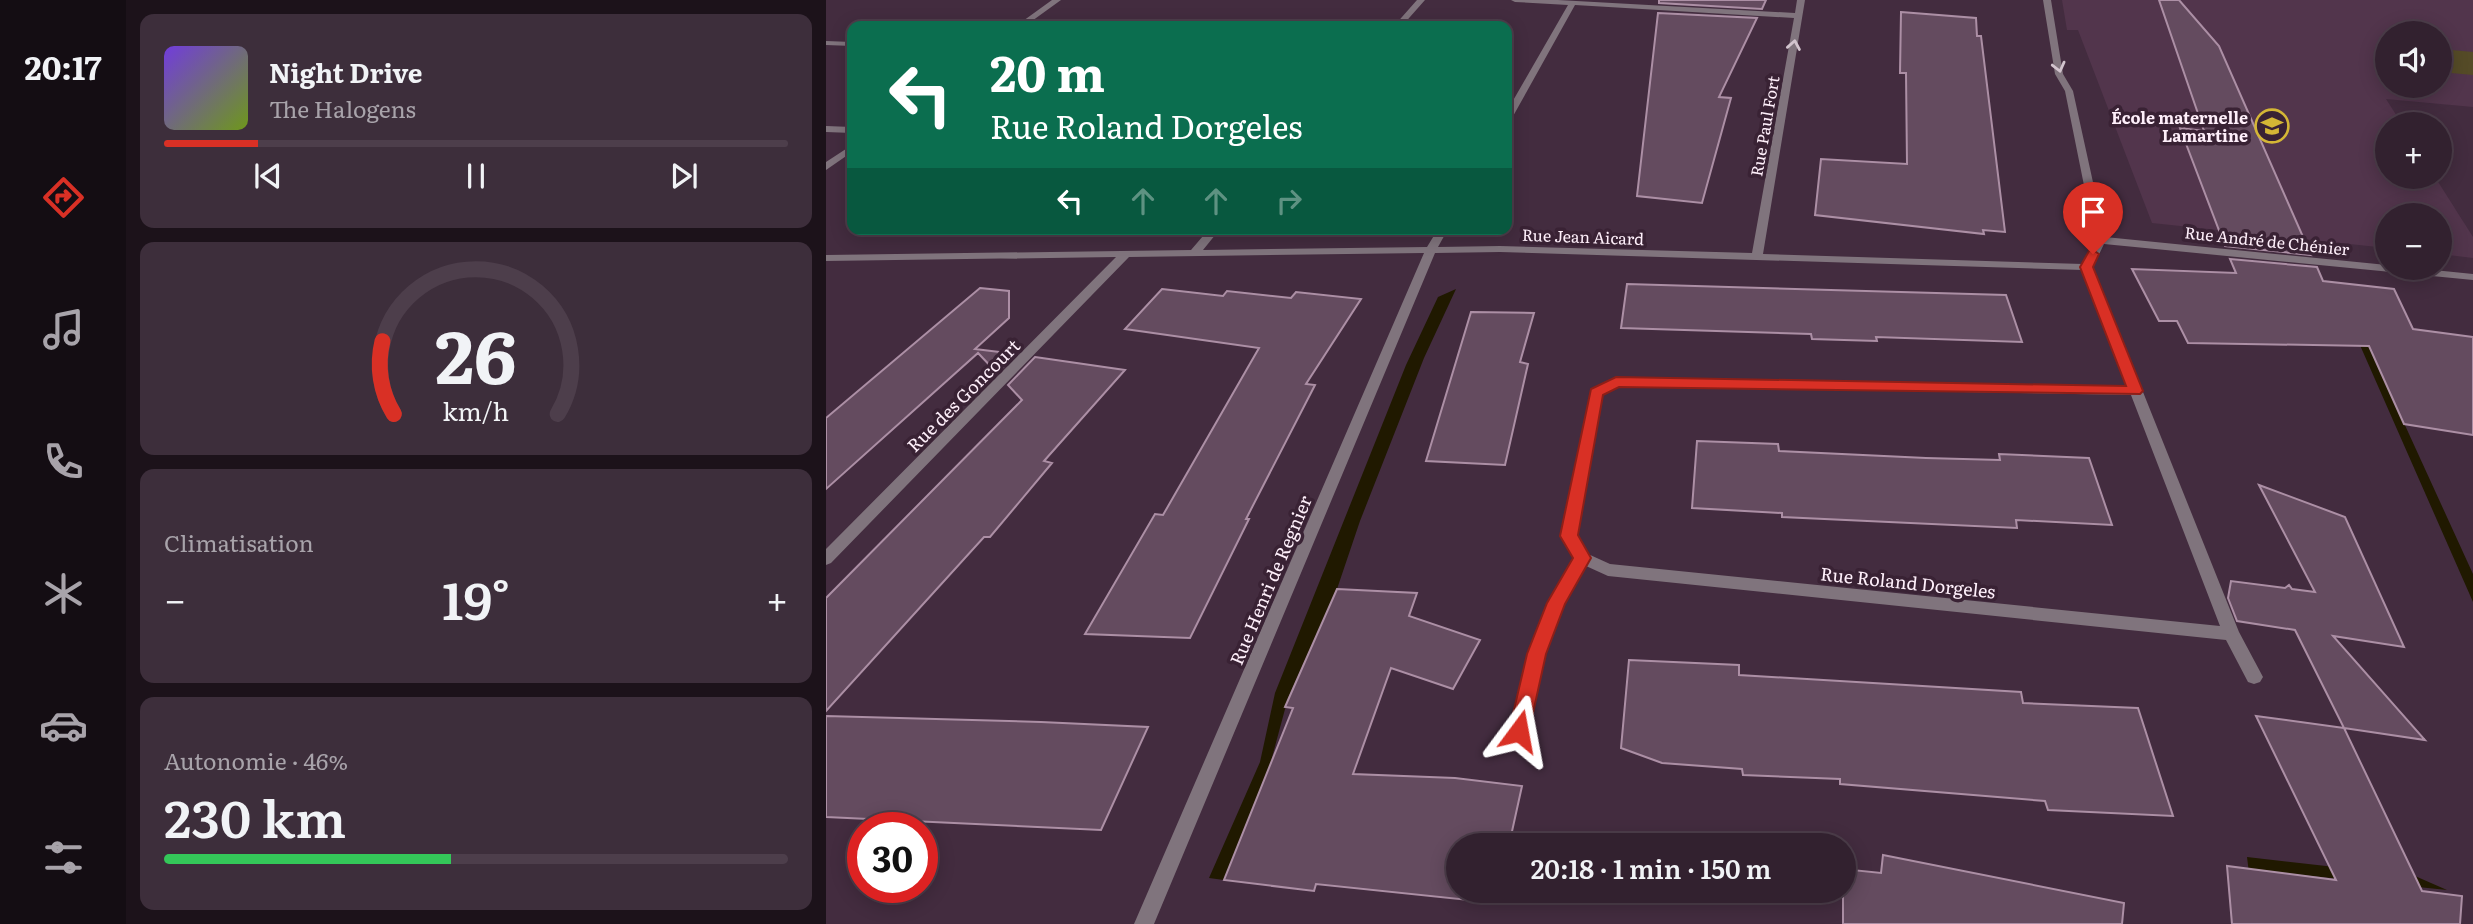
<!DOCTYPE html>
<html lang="fr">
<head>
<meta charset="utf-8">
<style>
  :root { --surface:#32212f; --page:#3d2e3b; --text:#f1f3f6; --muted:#a8a3aa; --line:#4d3e4b; --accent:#d93025 }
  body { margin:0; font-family:Literata,serif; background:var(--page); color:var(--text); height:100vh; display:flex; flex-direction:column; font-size:26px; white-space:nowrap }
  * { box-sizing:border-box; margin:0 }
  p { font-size:23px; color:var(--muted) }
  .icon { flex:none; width:38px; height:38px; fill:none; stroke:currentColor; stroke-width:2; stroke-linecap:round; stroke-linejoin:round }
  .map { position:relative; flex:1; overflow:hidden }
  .details { display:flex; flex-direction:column; gap:14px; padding:14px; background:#1c121a; width:700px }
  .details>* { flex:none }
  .guide { position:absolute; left:21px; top:21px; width:665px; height:214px; border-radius:14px; box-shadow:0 4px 18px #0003,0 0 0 2px var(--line); background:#0b6e4f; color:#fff; overflow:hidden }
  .controls { position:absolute; left:1549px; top:21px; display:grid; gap:14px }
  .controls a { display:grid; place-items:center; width:77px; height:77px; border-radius:50%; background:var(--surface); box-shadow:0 4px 18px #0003,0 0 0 2px var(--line); font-size:35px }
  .speed { position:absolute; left:21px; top:812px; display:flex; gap:14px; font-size:35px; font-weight:700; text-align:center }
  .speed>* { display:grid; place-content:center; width:91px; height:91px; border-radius:50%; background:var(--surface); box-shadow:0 4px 18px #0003,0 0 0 2px var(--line); line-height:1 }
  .speed .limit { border:10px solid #d22; background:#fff; color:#111 }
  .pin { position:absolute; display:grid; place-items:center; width:60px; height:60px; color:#fff; margin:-72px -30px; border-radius:50% 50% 50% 0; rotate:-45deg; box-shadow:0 0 7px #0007 }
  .pin .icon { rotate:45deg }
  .me { position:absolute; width:77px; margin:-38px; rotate:13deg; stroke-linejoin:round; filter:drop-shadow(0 0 5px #0008) }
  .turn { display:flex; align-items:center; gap:24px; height:147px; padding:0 28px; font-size:32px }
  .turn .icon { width:91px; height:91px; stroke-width:2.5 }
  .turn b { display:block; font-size:49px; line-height:60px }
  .lanes { display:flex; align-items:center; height:66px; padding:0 28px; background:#0003; justify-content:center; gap:35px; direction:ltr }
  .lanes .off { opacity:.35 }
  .big { font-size:52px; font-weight:600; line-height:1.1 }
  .details .card { flex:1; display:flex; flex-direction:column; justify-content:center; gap:10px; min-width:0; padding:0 24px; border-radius:14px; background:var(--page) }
  .details .dial { align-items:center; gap:0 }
  .dial svg { height:182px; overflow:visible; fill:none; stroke:var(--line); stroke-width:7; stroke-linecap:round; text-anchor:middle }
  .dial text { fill:var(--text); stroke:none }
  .song { display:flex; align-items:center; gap:21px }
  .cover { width:84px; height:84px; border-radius:10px; background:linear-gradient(135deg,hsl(260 70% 55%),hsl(80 70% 35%)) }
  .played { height:7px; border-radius:4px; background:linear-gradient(90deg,var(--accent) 15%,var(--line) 15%) }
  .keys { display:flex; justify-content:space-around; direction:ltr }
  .heat { display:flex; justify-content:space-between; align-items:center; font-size:38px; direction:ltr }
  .charge { height:10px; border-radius:5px; background:linear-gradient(90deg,#34c759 46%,var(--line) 0) }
  .trip { position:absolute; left:620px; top:833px; width:410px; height:70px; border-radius:35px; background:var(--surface); box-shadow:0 4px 18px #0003,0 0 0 2px var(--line); font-weight:600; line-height:70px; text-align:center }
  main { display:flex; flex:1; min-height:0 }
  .dock { display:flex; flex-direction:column; width:126px; justify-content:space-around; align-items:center; background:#140d13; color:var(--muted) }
  .dock .icon { width:49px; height:49px }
  .dock .on { color:var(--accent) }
  .dock b { font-size:32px; color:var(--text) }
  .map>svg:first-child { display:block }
</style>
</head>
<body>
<main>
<nav class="dock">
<b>20:17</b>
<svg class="icon on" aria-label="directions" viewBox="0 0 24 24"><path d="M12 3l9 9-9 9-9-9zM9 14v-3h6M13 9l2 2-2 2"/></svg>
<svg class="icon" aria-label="music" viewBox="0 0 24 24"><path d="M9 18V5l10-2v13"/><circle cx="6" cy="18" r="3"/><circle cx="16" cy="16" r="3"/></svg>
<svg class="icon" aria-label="phone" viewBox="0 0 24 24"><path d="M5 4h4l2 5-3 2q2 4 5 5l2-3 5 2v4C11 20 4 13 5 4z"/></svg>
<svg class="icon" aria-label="climate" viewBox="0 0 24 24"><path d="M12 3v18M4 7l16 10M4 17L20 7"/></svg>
<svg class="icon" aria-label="car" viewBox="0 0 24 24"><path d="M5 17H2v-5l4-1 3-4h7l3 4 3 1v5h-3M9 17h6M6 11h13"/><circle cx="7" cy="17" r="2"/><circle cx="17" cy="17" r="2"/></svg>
<svg class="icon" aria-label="filters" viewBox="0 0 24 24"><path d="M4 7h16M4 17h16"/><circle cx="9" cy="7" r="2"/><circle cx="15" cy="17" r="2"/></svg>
</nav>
<section class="details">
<div class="card">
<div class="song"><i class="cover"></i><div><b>Night Drive</b><p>The Halogens</p></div></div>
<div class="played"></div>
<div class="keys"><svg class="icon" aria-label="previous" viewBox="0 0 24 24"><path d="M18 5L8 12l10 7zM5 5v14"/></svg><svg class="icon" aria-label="pause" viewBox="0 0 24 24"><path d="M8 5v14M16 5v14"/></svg><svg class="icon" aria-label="next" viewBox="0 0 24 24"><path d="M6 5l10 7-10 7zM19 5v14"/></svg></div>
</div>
<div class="card dial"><svg viewBox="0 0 100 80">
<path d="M14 69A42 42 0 1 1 86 69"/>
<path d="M14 69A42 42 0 0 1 9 37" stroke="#d93025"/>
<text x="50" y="56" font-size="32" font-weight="700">26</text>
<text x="50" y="72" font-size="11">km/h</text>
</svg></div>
<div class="card"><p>Climatisation</p>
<div class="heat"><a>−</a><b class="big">19°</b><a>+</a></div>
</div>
<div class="card"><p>Autonomie · 46%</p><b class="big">230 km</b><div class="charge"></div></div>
</section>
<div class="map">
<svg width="1647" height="924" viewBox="0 0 1647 924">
  <rect width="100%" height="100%" fill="#432c3f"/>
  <path fill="#52354c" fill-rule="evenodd" d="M1236,0H1647V107L1560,99L1576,124H1561V177H1609L1647,237V258L1614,254V215H1561V248L1326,223L1252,30H1241ZM1561,33H1614V86H1561Z"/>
  <path fill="#554b27" d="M1614,49L1647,52V75L1614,72Z"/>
  <path fill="#201900" d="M1514,283L1647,574V602L1526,327Z
    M630,289L598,358L534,521L511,589L462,698L444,765L398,880L383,878L434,762L449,693L580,365L612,297Z
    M1421,857L1589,876L1621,890L1466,874L1426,897Z"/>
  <path fill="#644b5f" stroke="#ac8fa5" stroke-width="2" d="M833,0H940L936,9L833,3Z
    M1333,0H1353L1393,46L1485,255L1399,246L1354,128L1378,131Z
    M1075,12L1150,18L1151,36H1155L1179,232L1157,230L1158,234L989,215L995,159L1081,164L1080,73H1074Z
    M832,13L931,18L893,97L905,98L876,203L811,196Z
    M1404,259L1491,267L1497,281L1568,289L1587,329L1647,337V435L1578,424L1543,346L1362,343L1351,321H1333L1306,269L1410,273Z
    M801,284L1180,295L1196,342L1050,337L1051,341L1018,340L986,339L985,334L795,328Z
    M154,288L183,291V318L149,349L190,354L171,373L152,353L0,489V418Z
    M336,289L397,296L401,291L465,298L470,292L535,299L480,384L489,385L420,519H423L364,638L259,634L329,514L337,515L433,348L299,329Z
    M645,312L708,313L694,362L702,364L679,465L600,461Z
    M209,357L299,370L218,461L226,463L164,537H158L0,711V598L196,400L182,385Z
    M871,441L952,444L953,451L1100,458L1174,460L1173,454L1263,458L1286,525L1190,520L1191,528L956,517V513L866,508Z
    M1433,485L1519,517L1578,647L1507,636L1599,740L1518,728L1596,891L1636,896L1634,924H1406L1401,866L1510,880L1430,716L1518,728L1469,630L1411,621L1402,598L1405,581L1459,588L1463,585L1466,589L1489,592Z
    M511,589L591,593L583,616L654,640L627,689L565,668L527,774L629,778L696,786L683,845H632V891H673L671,903L490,884L488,891L398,880L467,708L459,707Z
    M803,660L913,665V675L1195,692L1197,703L1312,708L1347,816L1222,810L1219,801L1014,784V779L917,775L916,769L836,763L795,748Z
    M0,716L215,722L322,727L275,830L0,817Z
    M1057,855L1298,903L1296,924H1017V869L1055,873Z"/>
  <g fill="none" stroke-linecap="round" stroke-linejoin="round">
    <path fill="#80747d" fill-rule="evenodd" d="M226,0H235L199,26H190Z
      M591,0H599L576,26H568Z
      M685,0H732L969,13L971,0H979L937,254L1257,264L1269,240L1239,91L1229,74L1217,0H1225L1237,74L1247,91L1279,237L1561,265V268H1588L1647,274V280L1278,244L1267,267L1413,632L1437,677L1434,682L1428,684L1422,682L1400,640L782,576L760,566L737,605L719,654L702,731L699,737L693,739L687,737L684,731L703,654L722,603L749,558L735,536L765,389L790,378L1301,387L1257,270L674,252L609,253L328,924H308L598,253L303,257L5,563L0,565V549L290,257L0,261V255L365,250L383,229H394L377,250L601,247L612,229H622L612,247L674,246L926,253L968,18L749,5L686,118L681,121V111L742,5L689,2ZM792,386L1305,395L1394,626L784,564L762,554L751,536L776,394Z
      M0,41L26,42V46L0,45Z
      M0,126L26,127V133L0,132Z
      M26,145V152L0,170V162Z"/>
  </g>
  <defs><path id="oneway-chevron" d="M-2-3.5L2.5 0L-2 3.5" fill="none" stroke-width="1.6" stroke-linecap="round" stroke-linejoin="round" transform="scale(1.75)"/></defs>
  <g stroke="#d2c4ce">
    <use href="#oneway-chevron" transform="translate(968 45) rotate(-80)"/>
    <use href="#oneway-chevron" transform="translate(1233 67) rotate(76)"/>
  </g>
  <path fill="#d93025" stroke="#8d1f18" stroke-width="2" d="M1267,250L1273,254L1267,267L1317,391L1314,394L793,387L777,395L752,535L765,558L739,604L720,654L703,731L700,738L693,740L686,738L683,731L701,654L721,603L747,558L734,536L765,389L790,377L1300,386L1254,267L1263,251Z"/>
  <defs>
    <symbol id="school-ring" viewBox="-11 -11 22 22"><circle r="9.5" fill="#392234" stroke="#d4b635" stroke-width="1.5"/><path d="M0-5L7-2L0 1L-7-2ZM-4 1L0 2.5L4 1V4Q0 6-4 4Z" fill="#d4b635"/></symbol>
  </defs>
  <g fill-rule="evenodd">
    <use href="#school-ring" x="1427" y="107" width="38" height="38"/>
  </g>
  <g text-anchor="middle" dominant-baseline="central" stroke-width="7" stroke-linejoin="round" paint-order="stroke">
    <g font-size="16" font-weight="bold" fill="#feeffa" stroke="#392234" text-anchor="end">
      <text x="1422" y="117">École maternelle<tspan x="1422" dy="18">Lamartine</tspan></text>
    </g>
    <g font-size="16" fill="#feeffa" stroke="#392234">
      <text transform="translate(938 126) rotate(-80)">Rue Paul Fort</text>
      <text transform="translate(757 236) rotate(2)">Rue Jean Aicard</text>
      <text transform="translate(1441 240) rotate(6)">Rue André de Chénier</text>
    </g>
    <g font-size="18" fill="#feeffa" stroke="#392234">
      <text transform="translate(137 395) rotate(-45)">Rue des Goncourt</text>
      <text transform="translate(444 580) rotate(-67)">Rue Henri de Regnier</text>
      <text transform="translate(1082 582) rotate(6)">Rue Roland Dorgeles</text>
    </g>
  </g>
</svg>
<div class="controls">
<a><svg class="icon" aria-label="sound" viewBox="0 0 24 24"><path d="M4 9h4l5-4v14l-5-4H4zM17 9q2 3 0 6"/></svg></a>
<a>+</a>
<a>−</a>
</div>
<div class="speed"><div class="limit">30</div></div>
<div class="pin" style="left:1267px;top:254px;background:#d93025"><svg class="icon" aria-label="arrive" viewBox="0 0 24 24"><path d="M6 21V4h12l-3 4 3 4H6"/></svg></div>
<svg class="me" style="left:693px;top:731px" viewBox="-20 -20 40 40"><path d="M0-17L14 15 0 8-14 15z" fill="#d93025" stroke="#fff" stroke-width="4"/></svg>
<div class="trip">20:18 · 1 min · 150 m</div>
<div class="guide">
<div class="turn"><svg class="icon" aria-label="left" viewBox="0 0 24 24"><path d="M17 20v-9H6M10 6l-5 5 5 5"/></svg><div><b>20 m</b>Rue Roland Dorgeles</div></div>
<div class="lanes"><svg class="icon" aria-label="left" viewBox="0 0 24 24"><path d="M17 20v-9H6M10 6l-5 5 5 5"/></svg><svg class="icon off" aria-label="ahead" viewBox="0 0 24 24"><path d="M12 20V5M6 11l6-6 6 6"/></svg><svg class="icon off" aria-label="ahead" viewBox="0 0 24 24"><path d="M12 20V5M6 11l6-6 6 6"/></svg><svg class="icon off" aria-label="right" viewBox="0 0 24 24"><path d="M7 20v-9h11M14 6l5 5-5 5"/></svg></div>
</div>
</div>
</main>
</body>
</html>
